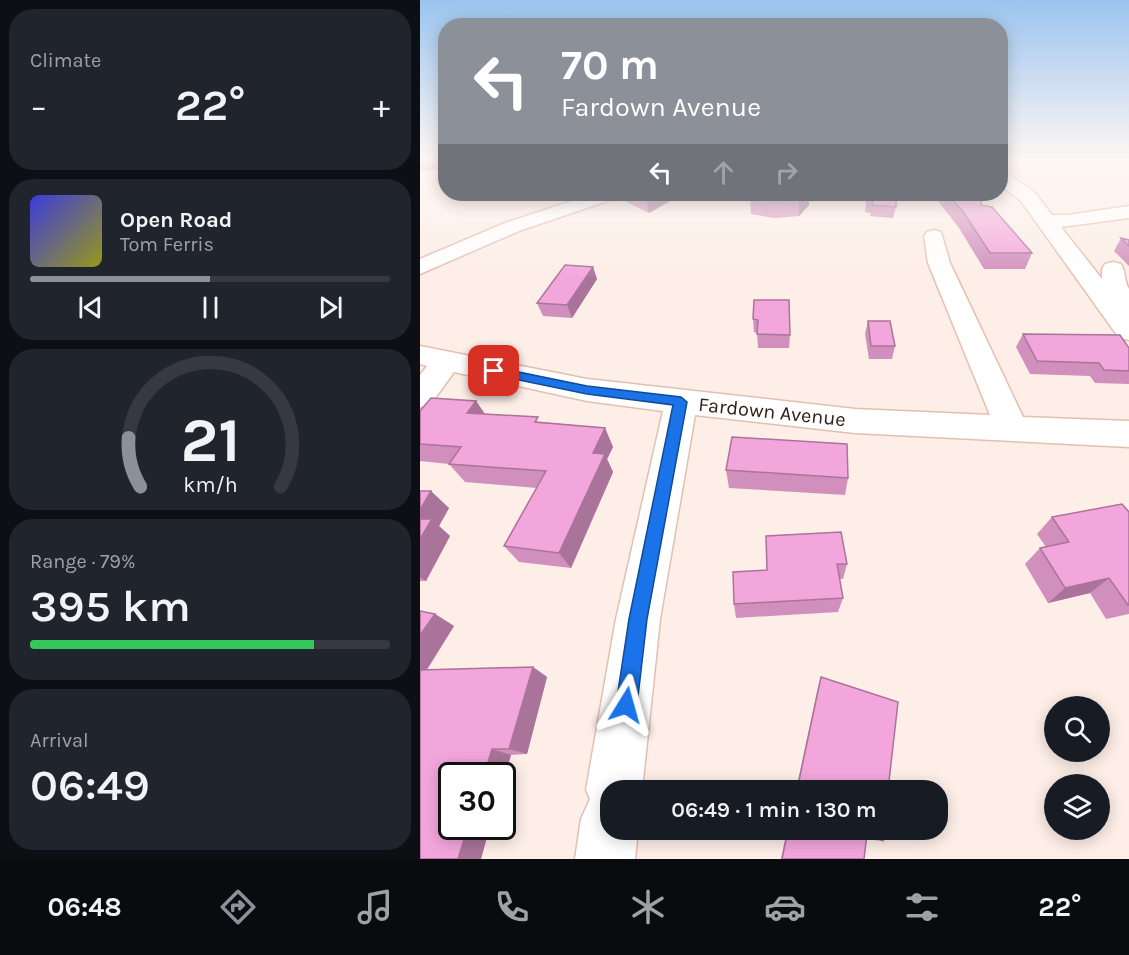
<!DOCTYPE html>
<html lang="en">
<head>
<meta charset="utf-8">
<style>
  :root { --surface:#171b24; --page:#20242c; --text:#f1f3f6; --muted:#9ea1a6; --line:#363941; --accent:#8c9099 }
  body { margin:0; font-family:Karla,sans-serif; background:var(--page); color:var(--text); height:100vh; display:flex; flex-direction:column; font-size:22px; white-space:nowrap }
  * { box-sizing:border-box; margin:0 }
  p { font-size:20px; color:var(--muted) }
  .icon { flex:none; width:33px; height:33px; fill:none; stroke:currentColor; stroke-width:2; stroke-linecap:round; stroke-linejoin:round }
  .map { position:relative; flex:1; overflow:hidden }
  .side { display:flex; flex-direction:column; gap:9px; padding:9px; background:#0d0f14; width:420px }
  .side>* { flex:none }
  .guide { position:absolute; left:18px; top:18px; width:570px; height:183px; border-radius:24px; box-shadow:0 3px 15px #0003; background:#8c9099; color:#fff; overflow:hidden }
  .buttons { position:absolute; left:624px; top:696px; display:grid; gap:12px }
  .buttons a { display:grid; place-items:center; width:66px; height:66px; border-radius:50%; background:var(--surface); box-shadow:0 3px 15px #0003; font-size:30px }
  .speed { position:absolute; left:18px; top:762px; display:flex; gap:12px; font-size:30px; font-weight:700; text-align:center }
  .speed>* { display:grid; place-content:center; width:78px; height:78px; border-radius:50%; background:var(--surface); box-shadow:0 3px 15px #0003; line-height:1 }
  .speed .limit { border:3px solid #111; border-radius:9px; background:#fff; color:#111 }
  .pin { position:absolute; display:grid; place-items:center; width:51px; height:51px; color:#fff; margin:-26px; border-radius:12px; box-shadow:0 3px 9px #0006 }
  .me { position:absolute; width:66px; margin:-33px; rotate:8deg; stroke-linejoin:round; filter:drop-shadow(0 0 4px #0008) }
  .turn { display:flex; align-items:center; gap:21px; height:126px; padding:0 24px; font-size:27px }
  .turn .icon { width:78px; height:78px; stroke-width:2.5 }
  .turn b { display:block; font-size:42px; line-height:51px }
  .lanes { display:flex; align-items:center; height:57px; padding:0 24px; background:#0003; justify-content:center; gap:30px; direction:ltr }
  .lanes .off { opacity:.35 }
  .big { font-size:45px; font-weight:600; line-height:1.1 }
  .side .widget { flex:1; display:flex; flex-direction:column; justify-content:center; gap:9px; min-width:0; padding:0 21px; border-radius:24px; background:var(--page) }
  .side .dial { align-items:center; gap:0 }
  .dial svg { height:156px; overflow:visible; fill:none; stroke:var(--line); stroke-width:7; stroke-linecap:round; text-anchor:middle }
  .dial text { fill:var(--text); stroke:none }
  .song { display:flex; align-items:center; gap:18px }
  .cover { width:72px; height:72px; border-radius:9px; background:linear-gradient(135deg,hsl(240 70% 55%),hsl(60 70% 35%)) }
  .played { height:6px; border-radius:3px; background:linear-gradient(90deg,var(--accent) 50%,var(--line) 50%) }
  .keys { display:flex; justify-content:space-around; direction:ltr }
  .heat { display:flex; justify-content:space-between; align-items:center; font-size:33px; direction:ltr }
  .charge { height:9px; border-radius:4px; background:linear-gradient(90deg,#34c759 79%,var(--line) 0) }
  .trip { position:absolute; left:180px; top:780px; width:348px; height:60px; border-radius:24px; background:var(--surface); box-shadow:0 3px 15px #0003; font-weight:600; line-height:60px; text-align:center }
  .dock { display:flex; height:96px; justify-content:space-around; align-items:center; background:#090b0e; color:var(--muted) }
  .dock .icon { width:42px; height:42px }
  .dock .on { color:var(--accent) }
  .dock b { font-size:27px; color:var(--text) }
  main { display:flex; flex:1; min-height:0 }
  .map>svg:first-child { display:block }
</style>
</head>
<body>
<main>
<section class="side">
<div class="widget"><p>Climate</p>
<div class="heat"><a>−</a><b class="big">22°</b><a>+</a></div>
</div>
<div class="widget">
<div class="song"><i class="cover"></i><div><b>Open Road</b><p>Tom Ferris</p></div></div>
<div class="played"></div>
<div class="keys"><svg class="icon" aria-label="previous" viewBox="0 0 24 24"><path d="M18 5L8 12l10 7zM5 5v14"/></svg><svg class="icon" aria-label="pause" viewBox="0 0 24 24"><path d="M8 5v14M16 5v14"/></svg><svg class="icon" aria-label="next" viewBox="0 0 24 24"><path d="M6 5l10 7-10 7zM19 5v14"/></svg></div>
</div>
<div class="widget dial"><svg viewBox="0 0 100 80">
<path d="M14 69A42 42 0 1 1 86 69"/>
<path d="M14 69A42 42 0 0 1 8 44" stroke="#8c9099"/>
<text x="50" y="56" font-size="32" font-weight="700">21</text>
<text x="50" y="72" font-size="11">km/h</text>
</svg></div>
<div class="widget"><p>Range · 79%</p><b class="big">395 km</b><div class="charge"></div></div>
<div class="widget"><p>Arrival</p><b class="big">06:49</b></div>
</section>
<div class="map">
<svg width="709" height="859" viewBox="0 0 709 859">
  <rect width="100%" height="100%" fill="#fdeee7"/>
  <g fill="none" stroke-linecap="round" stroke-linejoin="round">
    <defs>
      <path id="minor" d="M580,171L586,172L615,193L632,215H648L709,206V218L641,227L682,279V269L685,264L693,262L701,264C706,272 704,281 709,289V340L699,338L601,201L580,185Z
        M173,194H199L196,198L99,231L0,274V259L85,223Z
        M514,230L521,232L530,263L603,417L709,421V447L435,433L275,415L240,619L222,790H190V830H218L215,859H155L161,819L170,799L166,790L196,619L243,411L167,401L34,372L11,404L0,407V375L7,366L0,364V346L167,379L435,409L570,415L508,263L504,236L507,232Z"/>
    </defs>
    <use href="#minor" stroke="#e4bfaf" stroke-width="3"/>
    <use href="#minor" fill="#fff" fill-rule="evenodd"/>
  </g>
  <path fill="#d18fbd" d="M0,159H26L22,170H0Z
    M198,194H259V196L229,213L199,198Z
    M389,194V205L379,216L354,218L331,214L330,197Z
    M447,194L476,207L473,218L450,216L451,213L445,212Z
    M520,194H562L561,205L612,253L605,269H564L539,228L518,201Z
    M701,238L709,240V266L694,251Z
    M173,267L177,279L152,318L123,316L117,303Z
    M334,300L370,335L369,348H338L337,333L334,332L333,319Z
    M448,321L475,346L472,359H449L445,334Z
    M603,334L709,348V384L675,383L670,376L610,374L596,347Z
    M56,401L65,414L121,422L185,428L193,447L187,459L193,472L151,568L99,562L84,546L117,488L45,482L29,464L0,461V411Z
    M306,470L428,478L425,495L309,488Z
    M0,491L29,508L19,526L30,536L6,581H0Z
    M709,512V614L686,619L670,593L628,603L605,564L620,548L626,547L617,534L632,517Z
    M346,536L427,564L423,579H420L423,598L418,612L316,618L314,604L347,570Z
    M0,611L15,614L34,626L7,670L113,667L127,677L107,754L91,755L82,784V776L32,826H70L61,859H0Z
    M401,677L468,790H376L398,687Z
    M367,830H464L463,841L454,840L447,837L444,859H361Z"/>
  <path fill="#aa749a" d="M17,159H26V166L22,170Z
    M241,194H259V196L229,213L227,201Z
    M385,194H389V205L379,216V199Z
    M173,267L177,279L152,318L147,305Z
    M56,401L69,420L47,413Z
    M185,428L193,447L187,459L193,472L151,568L139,553L173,453Z
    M11,491L29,508L19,526L30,536L6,581L0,577V510Z
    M689,578L670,593L628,603L645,588Z
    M15,614L34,626L0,680V635Z
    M113,667L127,677L107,754L89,749Z
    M72,749L91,755L82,784V776H64Z
    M48,826H70L61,859H38Z"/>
  <path fill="#f3a6dc" stroke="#aa749a" stroke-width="1.5" d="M210,194H241L227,201Z
    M334,194H385L379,199L354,201L330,197Z
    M447,194H476V207L452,205L453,201L446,200Z
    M528,194H562L561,205L572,207L612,253H570L544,213Z
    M701,238L709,240V246Z
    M145,265L173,267L147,305L117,303Z
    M334,300H369L370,335L337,334L338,320L333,319Z
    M448,321H470L475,346H451Z
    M603,334L700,335L709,348V371L684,370L679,363L617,361Z
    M11,398L56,401L47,413L118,417L115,422L185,428L173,453L185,454L139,553L84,546L126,471L29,464L41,447L0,444V411Z
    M312,437L427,444L428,478L306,470Z
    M0,491H11L0,510Z
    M702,504L709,512V605H708L689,578L645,588L620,548L649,542L632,517Z
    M0,519H12L0,539Z
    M421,532L427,564H417L423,598L314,604L313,572L347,570L346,536Z
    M0,611L15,614L0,635Z
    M113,667L89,749H72L64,776H32V826H48L38,859H0V670Z
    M401,677L478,702L468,790H377Z
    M368,830H464L463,841L447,834L444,859H362Z"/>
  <linearGradient id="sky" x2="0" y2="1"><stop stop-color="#9bc4ef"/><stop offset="0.57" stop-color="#fef7f4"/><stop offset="1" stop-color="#fef7f4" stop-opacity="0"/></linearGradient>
  <rect width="709" height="279" fill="url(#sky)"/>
  <path fill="#1a73e8" stroke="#114b97" stroke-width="1.5" d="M74,367L167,386L261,397L267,402L227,619L217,705L214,712L206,715L199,712L196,705L209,619L253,405L167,394L70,374V368Z"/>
  <g text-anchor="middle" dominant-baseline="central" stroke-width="6" stroke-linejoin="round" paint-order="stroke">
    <g font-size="20" fill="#2e201a" stroke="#fff">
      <text transform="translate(352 412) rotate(6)">Fardown Avenue</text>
    </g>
  </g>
</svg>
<div class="buttons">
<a><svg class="icon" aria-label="search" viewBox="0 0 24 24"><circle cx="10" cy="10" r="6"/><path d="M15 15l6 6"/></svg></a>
<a><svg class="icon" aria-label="layers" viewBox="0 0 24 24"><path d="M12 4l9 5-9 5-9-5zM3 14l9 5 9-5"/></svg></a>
</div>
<div class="speed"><div class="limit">30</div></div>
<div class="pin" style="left:74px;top:371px;background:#d93025"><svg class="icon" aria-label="arrive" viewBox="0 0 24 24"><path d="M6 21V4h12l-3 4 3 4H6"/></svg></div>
<svg class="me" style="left:206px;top:705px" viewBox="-20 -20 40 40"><path d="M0-17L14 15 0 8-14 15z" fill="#1a73e8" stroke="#fff" stroke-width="4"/></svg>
<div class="trip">06:49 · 1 min · 130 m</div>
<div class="guide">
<div class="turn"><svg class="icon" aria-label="left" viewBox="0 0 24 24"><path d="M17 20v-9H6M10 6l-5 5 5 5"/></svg><div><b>70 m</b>Fardown Avenue</div></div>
<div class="lanes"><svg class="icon" aria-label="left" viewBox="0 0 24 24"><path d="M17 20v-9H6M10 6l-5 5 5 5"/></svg><svg class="icon off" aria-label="ahead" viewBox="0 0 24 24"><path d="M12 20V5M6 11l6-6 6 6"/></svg><svg class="icon off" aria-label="right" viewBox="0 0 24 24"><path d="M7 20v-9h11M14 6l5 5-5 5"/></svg></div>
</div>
</div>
</main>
<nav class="dock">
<b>06:48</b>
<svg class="icon on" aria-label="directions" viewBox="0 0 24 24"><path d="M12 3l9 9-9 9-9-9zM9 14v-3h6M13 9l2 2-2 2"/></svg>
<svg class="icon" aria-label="music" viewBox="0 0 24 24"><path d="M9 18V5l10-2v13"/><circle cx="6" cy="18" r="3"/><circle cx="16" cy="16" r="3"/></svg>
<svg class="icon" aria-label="phone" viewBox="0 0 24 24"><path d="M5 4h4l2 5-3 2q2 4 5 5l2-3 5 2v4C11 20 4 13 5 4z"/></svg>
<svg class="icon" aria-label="climate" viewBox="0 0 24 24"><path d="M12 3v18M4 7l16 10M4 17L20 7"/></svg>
<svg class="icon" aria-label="car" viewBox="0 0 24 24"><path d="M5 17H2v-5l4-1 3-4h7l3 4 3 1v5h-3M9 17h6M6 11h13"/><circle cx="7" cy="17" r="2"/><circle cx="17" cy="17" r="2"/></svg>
<svg class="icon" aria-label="filters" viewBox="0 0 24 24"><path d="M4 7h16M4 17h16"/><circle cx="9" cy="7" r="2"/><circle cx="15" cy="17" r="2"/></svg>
<b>22°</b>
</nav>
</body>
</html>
